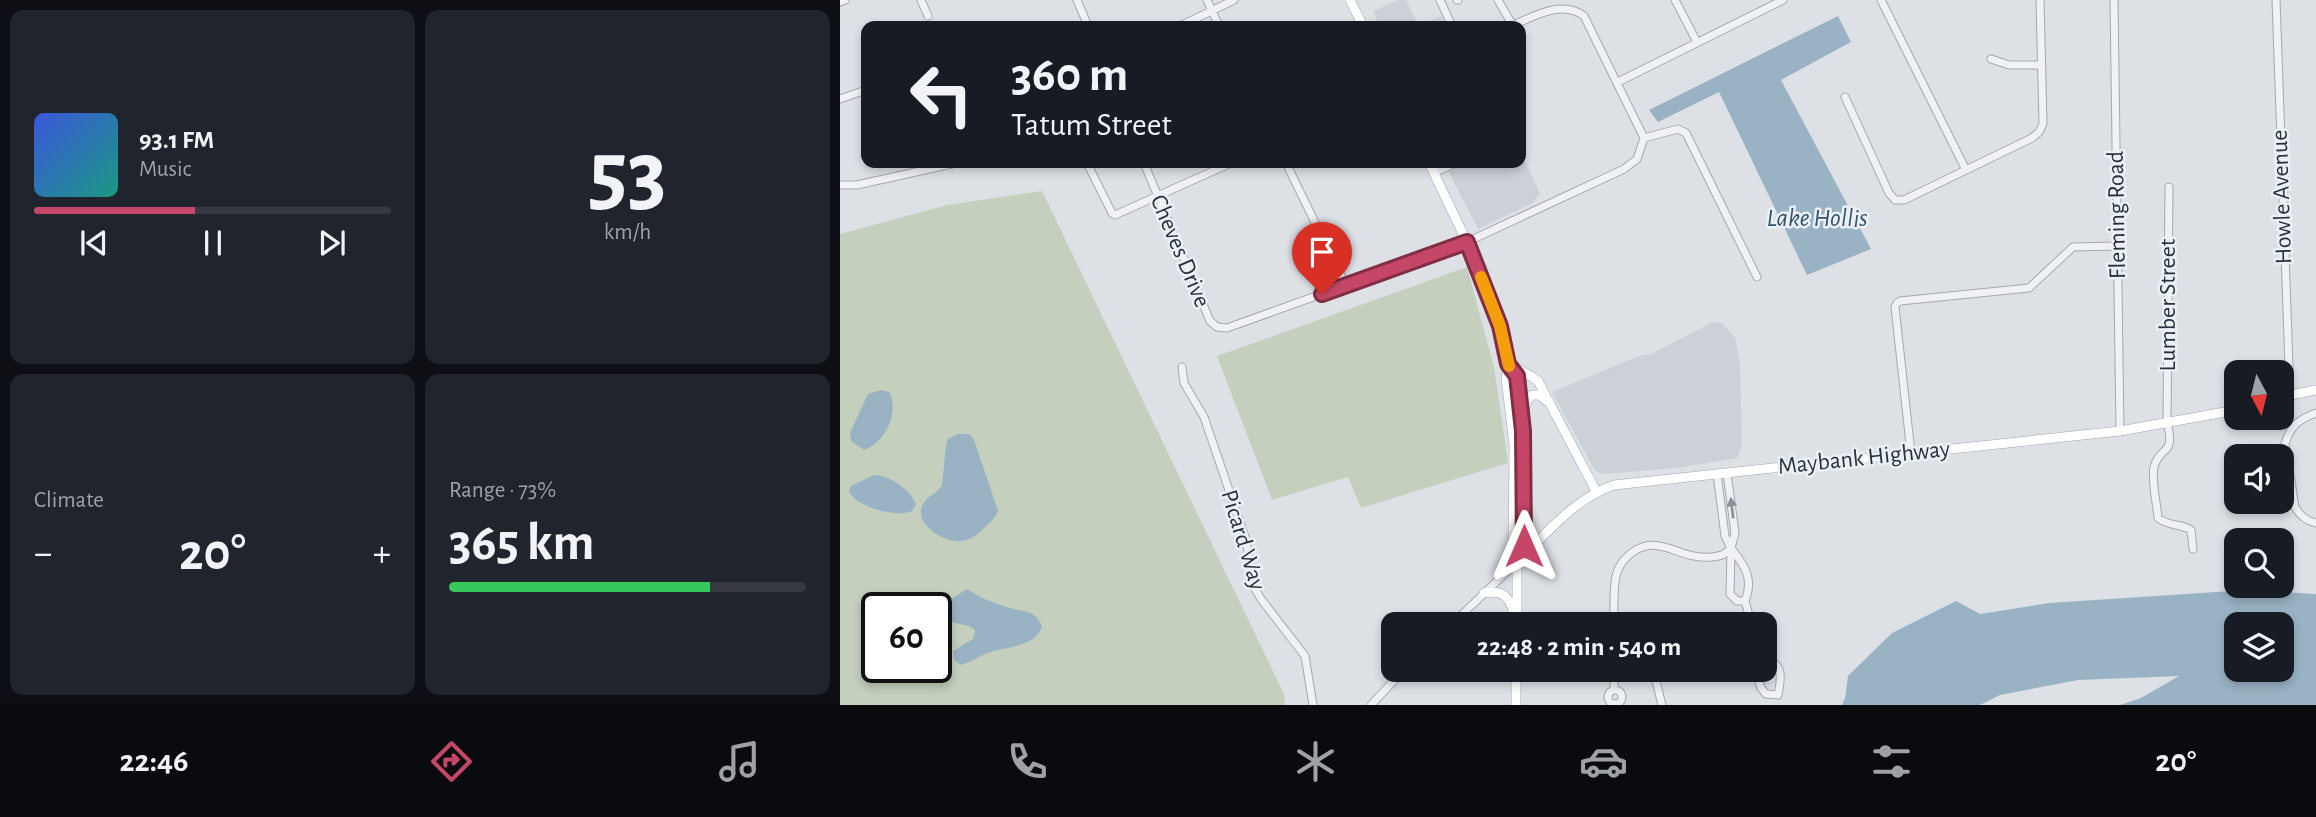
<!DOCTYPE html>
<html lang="en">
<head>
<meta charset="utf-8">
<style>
  :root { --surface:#171b24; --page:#20242c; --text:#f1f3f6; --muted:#9ea1a6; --line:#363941; --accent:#c64668 }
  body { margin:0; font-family:"Alegreya Sans",sans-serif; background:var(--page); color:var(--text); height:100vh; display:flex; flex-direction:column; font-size:26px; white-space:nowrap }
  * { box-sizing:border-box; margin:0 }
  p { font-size:23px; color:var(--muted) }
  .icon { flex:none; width:38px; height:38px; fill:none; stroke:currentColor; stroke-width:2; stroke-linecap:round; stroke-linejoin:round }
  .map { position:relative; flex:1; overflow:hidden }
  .details { display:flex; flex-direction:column; gap:10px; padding:10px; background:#0d0f14; width:840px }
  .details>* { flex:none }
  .hud { position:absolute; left:21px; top:21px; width:665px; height:147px; border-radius:14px; box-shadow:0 4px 10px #0003; background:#171b24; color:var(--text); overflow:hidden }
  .needle { width:46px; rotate:173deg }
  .fabs { position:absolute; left:1384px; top:360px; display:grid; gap:14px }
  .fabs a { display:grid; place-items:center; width:70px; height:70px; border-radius:14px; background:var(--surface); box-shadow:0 4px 10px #0003; font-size:35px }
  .speed { position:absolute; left:21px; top:592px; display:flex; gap:14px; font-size:35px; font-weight:700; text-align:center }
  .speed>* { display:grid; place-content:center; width:91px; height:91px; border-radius:50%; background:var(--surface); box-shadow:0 4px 10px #0003; line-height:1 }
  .speed .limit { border:4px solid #111; border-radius:10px; background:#fff; color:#111 }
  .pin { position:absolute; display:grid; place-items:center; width:60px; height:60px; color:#fff; margin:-72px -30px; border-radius:50% 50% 50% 0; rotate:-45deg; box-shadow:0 0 7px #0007 }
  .pin .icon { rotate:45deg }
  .me { position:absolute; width:77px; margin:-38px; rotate:0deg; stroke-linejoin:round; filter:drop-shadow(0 0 5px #0008) }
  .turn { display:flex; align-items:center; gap:24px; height:147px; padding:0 35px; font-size:32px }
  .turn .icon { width:91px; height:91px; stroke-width:2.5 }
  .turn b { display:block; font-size:49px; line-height:60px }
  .big { font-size:52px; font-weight:700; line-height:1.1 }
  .details .card { flex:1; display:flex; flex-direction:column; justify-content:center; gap:10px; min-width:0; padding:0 24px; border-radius:14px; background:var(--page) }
  .details .dial { align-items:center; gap:0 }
  .dial b { font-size:91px; line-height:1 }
  .song { display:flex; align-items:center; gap:21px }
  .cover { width:84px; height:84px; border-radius:10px; background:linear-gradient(135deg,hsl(230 70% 55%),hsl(170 70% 35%)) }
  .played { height:7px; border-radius:4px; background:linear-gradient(90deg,var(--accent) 45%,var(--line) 45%) }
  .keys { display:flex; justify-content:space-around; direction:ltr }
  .heat { display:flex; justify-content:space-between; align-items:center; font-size:38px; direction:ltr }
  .charge { height:10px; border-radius:5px; background:linear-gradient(90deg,#34c759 73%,var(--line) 0) }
  .details .tiles { flex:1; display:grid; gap:10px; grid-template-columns:repeat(2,1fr) }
  .trip { position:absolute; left:541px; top:612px; width:396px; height:70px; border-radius:14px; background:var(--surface); box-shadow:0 4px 10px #0003; font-weight:700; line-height:70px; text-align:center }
  .tabs { display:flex; height:112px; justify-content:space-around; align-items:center; background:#090b0e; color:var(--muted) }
  .tabs .icon { width:49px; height:49px }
  .tabs .on { color:var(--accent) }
  .tabs b { font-size:32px; color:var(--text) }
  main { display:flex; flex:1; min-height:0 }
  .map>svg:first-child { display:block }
</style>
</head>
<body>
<main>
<section class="details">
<div class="tiles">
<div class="card">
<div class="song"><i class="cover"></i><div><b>93.1 FM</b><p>Music</p></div></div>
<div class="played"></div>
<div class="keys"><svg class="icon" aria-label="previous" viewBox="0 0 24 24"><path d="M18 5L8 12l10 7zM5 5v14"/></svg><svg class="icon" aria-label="pause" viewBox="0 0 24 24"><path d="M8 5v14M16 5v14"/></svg><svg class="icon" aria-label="next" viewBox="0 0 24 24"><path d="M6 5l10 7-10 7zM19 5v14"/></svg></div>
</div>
<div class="card dial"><b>53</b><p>km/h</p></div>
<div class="card"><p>Climate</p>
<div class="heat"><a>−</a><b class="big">20°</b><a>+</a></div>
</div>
<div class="card"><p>Range · 73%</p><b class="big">365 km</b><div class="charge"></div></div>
</div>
</section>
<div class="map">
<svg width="1476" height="705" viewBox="0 0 1476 705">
  <rect width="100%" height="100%" fill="#dde1e6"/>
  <path fill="#cbd1d7" d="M558,0H566L579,26L601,16L606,26H538L534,11Z
    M681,152L700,194L691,204L638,229L604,163H681Z
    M873,322L882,323L895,337L900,365L902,446L897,458L837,468L777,473L762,474L754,469L712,392L799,356L811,354Z"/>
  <path fill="#c4cfbe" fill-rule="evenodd" d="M202,191L444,694L445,705H0V234L107,205ZM37,607H96V667H37Z
    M627,267L654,367L668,463L521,508L508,477L432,500L377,356Z"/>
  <path fill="#99b3c4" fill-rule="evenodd" d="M998,16L1011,42L941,80L1031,249L967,275L879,92L818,122L809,110Z
    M41,390L49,392C60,412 45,443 24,450L11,441L10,433L28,394Z
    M118,434H130L134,440L158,511C155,518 150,523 144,528C137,535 131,540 121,541C105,543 72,524 83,504C87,496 98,493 102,485L106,445L108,439Z
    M34,475C49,475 70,489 76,504L72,511C56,518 15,507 9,491L11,486Z
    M127,589C139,597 155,604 170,608C184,612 197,610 202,627C193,648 167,646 147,653C138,657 130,662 121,665L114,660L113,651L133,639L135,630C126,622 112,626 104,616C103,602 116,596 127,589Z
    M1407,590L1476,594V705H1280L1301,698L1339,676L1238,680L1160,695L1140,705H1002L1005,698L1008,676L1052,633L1116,601L1140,614L1209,603ZM1396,625H1442V670H1396Z"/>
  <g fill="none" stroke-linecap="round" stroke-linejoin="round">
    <defs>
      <path id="minor" d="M81,0L88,16
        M237,0L248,26
        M367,0L379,26
        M600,0L612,26
        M617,0H618
        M658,0L673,26
        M835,0L857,42
        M1041,0L1126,170
        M1274,0L1280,431
        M1436,0L1450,395
        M0,2L5,0
        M340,26L394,0
        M672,26C695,15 723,0 744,16L804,138
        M1151,59L1169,65H1202
        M778,82L943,0
        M1005,97L1049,193L1055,200H1064L1192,138L1199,132L1203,124L1200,0
        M0,99L26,90
        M804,138L838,129L846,133L917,277
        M247,163L272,213L275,215L391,163
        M304,163L370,321L377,327L387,328L627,242L784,169L797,159L804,138
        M446,163L506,286
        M594,173L615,163
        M0,185H17L116,163
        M1329,187L1327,422C1336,458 1320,444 1314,467C1311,479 1317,505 1318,518C1330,527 1339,523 1351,530L1353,549
        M342,367L344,383L364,417L406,540L414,587L421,599L465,656L473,705
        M1476,413C1459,419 1450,426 1445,444L1455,507C1460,516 1466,521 1476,523
        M1071,453L1055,307L1057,303L1060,301L1189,288L1233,247L1277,246
        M877,474L885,536L891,548L895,533L887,473
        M891,548C905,566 914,579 905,601H897L890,594Z
        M905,601L912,625
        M611,625L677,562
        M774,625C774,609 773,592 776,576C778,566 783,560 790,554C818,531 839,561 872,557C881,556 885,555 891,548
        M776,670L815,677L822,705
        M915,670L921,688L926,694L938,695C942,675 943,666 924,655
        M774,689V670
        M768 697a7 7 0 1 1 14 0a7 7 0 1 1-14 0Z
        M531,705L564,670"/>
      <path id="major" d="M510,0L523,26
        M589,163L627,242L659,325L668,364L666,378L674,445L673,548L677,562V625
        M668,364L677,376L683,425L684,546L679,558
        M670,365L691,376L698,381L756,491
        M1442,397L1476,390
        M684,413L686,401L692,395H699L707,401
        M677,562C707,533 734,499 774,485L1280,431L1396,410
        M644,593C662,590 668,595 674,612
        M676,705V670"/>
    </defs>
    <use href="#minor" stroke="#a3a9af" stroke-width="9"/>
    <use href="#major" stroke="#9da7b1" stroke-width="10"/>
    <use href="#minor" stroke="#eff1f4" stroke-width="7"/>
    <use href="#major" stroke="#fff" stroke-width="9"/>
  </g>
  <defs><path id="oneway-solid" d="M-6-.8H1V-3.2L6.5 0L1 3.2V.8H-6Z" transform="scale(1.75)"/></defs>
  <use fill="#8b9198" href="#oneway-solid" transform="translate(892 508) rotate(-97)"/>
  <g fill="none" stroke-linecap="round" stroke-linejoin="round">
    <defs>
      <path id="route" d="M482,294L627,242L660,326L668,364L677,376L683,431L684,546"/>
    </defs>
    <use href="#route" stroke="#812e44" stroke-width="18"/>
    <use href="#route" stroke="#c64668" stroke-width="12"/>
    <path stroke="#f59e0b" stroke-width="12" d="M641,277L660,326L669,366"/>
  </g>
  <g text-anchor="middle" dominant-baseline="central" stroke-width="5" stroke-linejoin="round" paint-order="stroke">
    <g font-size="24" fill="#27313b" stroke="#ecf0f4">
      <text transform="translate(1442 197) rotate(-92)">Howle Avenue</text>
      <text transform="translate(1277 215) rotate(-91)">Fleming Road</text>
      <text transform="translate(340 251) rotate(67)">Cheves Drive</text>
      <text transform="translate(1328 305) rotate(-90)">Lumber Street</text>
      <text transform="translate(1024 458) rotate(-6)">Maybank Highway</text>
      <text transform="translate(403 540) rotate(73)">Picard Way</text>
    </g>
    <g font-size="26" font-style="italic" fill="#34536d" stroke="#ecf0f4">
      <text x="977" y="218">Lake Hollis</text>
    </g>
  </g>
</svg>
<div class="fabs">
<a><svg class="needle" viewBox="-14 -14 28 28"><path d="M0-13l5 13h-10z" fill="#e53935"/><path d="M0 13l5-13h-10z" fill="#9ea1a6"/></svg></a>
<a><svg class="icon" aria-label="sound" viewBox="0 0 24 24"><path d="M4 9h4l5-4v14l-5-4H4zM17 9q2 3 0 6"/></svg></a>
<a><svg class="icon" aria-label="search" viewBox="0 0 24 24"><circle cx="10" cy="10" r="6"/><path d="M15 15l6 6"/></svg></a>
<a><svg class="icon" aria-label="layers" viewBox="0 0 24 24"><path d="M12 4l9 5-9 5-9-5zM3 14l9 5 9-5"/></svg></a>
</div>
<div class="speed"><div class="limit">60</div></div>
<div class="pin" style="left:482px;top:294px;background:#d93025"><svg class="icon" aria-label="arrive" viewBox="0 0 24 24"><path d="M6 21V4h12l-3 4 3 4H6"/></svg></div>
<svg class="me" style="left:684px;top:546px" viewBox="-20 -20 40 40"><path d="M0-17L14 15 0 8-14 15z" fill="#c64668" stroke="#fff" stroke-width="4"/></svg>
<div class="trip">22:48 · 2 min · 540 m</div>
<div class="hud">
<div class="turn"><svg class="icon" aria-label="left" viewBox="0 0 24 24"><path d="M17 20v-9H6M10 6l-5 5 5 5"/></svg><div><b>360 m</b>Tatum Street</div></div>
</div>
</div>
</main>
<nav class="tabs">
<b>22:46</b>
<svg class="icon on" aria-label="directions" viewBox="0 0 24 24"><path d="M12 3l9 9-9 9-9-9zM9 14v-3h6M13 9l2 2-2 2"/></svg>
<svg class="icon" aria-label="music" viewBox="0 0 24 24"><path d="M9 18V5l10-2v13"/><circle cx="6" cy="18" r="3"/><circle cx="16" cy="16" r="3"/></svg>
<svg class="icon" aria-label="phone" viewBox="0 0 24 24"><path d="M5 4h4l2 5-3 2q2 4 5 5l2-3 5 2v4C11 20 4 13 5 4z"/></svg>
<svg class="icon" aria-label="climate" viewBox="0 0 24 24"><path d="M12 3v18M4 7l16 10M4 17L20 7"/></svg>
<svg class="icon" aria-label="car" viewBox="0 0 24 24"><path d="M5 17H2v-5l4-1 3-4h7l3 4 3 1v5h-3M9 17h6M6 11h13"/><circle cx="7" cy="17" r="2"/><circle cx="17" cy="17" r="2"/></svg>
<svg class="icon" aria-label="filters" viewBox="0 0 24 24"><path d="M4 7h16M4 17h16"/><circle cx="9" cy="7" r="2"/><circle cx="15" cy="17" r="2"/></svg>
<b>20°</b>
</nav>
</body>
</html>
